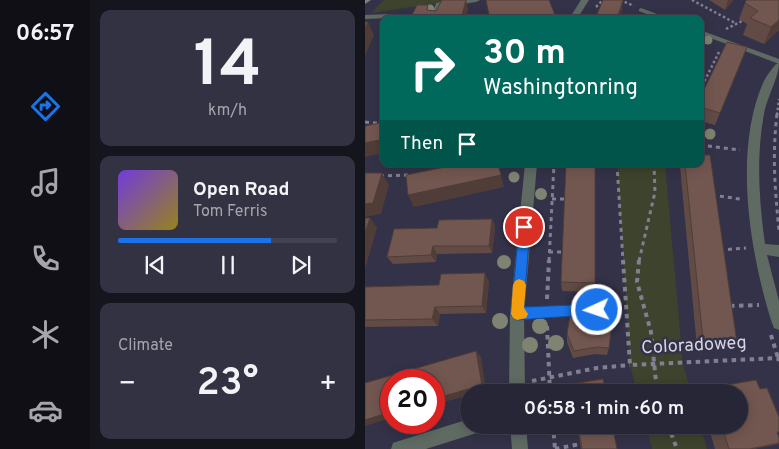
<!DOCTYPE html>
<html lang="en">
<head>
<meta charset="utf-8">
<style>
  :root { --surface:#272636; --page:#333242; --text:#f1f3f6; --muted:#a4a5ad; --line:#434351; --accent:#1a73e8 }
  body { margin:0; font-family:Overpass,sans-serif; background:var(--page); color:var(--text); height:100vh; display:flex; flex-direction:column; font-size:19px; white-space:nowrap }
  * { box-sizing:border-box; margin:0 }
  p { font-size:16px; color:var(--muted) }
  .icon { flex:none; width:28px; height:28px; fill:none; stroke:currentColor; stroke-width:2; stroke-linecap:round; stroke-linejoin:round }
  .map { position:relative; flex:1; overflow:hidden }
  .side { display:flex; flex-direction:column; gap:10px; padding:10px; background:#15151e; width:275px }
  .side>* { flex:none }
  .banner { position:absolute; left:15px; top:15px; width:324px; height:152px; border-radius:10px; box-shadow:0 2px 12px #0003,0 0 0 1px var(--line); background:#00695c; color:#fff; overflow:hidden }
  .speed { position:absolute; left:15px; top:369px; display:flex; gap:10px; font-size:25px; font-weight:700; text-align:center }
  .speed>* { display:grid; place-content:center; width:65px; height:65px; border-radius:50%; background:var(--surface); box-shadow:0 2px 12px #0003,0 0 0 1px var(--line); line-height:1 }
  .speed .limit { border:8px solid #d22; background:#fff; color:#111 }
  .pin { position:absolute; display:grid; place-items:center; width:42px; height:42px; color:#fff; margin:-21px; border:2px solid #fff; border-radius:50%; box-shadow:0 1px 5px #0007 }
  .me { position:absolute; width:55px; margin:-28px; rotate:267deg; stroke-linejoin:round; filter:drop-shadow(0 0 4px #0008) }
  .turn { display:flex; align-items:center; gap:18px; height:105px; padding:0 20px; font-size:22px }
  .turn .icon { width:65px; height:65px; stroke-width:2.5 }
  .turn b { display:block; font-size:35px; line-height:42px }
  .then { display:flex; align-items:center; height:48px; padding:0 20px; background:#0003; gap:10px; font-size:19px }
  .big { font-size:38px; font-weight:600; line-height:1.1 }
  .side .tile { flex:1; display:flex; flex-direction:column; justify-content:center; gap:8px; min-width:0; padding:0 18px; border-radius:10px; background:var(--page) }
  .side .dial { align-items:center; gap:0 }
  .dial b { font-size:65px; line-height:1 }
  .song { display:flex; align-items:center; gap:15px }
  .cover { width:60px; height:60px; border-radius:8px; background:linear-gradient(135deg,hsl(260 70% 55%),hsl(50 70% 35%)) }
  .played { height:5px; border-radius:2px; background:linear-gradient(90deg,var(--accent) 70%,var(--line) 70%) }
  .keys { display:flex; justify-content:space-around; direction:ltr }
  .heat { display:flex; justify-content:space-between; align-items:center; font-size:28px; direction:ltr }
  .trip { position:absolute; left:95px; top:384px; width:288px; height:50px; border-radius:25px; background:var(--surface); box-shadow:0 2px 12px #0003,0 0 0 1px var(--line); font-weight:600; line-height:50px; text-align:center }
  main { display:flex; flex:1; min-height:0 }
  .dock { display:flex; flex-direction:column; width:90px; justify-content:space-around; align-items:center; background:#100f16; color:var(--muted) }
  .dock .icon { width:35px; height:35px }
  .dock .active { color:var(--accent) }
  .dock b { font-size:22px; color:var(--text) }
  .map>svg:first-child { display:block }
</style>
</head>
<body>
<main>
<nav class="dock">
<b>06:57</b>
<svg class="icon active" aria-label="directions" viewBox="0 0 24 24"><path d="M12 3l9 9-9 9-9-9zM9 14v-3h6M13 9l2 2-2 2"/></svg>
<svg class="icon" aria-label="music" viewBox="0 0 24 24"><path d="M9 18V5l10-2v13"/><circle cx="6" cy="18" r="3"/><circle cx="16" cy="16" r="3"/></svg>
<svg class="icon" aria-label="phone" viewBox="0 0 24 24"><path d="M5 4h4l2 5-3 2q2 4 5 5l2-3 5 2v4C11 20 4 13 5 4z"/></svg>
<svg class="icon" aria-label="climate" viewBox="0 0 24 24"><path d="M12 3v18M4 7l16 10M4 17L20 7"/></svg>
<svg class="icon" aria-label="car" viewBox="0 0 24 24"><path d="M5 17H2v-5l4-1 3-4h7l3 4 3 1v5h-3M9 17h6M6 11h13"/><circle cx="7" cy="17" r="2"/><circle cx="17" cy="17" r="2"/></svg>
</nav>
<section class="side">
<div class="tile dial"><b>14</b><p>km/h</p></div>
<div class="tile">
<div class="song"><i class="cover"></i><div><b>Open Road</b><p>Tom Ferris</p></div></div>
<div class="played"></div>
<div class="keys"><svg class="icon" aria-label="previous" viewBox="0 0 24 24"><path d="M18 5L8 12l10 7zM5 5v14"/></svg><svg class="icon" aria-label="pause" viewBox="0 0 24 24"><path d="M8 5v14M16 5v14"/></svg><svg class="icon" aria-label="next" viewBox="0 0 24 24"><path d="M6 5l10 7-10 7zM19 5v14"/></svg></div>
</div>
<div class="tile"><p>Climate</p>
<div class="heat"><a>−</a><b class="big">23°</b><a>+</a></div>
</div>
</section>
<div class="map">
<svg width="414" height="449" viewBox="0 0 414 449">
  <rect width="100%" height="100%" fill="#343248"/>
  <path fill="#3d432c" d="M19,0H94L6,13Z
    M252,164H300L318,364L326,392H272L265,365Z
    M281,425H335L342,449H287Z"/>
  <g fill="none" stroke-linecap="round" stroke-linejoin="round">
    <path stroke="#817f91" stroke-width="2.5" stroke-dasharray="2.5 2.5" stroke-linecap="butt" d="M255,0L269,6
      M327,0L372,24
      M231,7L238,0
      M361,29L379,20
      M335,90L355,50
      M412,115L414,99"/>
    <path stroke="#817f91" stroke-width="3" stroke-dasharray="4 4" stroke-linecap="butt" d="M412,114C407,156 410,189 414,231
      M0,122L19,124
      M335,145L375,150
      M252,164L258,261
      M15,176L44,175
      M347,195L375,199
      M187,199H200
      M355,250L381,248
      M184,252H198
      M184,261L189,164
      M274,261L290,192L289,164"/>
    <path stroke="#817f91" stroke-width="4" stroke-dasharray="4.5 4.5" stroke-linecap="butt" d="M258,260L265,365L413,358L414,362
      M274,260L272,282L286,332L292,392
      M182,299L184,260
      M365,306L394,305
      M182,326L185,392
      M406,335L413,358
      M167,381L232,368L265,365
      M188,425L190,449
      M303,425L312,449
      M190,449L215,444"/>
    <path fill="#5f6a63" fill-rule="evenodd" d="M276,8L303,18L304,19H294L274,11V9Z
      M0,15L24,14L27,16L24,18L0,19Z
      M335,30L414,59V64L335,34Z
      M218,306L222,307L224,311L222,315L218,316L152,319L148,318L146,314L148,310L152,309Z"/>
    <path fill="#5f6a63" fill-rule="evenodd" d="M93,0H115L111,2L78,7L74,19H66L71,3Z
      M216,0H224L212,19H204Z
      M414,63C414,77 402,97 399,114C391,156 394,201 400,244L414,245V257L402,255L414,301V330L409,328L407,323C385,254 368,152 398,83C401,76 406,70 411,64Z
      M160,164H172L159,314L160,392H144L145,314Z
      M104,419V425H120L118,431L61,449H26L28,443L34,441Z
      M145,425H161L163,449H147Z"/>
    <path fill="#75877c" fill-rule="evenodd" d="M0,0H6L0,4Z"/>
  </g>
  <g fill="#7e8471">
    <circle cx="65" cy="9" r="4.5"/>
    <circle cx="343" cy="40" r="4.5"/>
    <circle cx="345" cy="134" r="5.5"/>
    <circle cx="149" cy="177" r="5.5"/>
    <circle cx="176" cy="194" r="6"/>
    <circle cx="139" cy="262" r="7"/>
    <circle cx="135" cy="321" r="8"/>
    <circle cx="175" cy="326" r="8"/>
    <circle cx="191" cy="343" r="8"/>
    <circle cx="165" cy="345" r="8"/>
  </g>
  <path fill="#624b45" d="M344,0H368L360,10Z
    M414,0V30L399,44L378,35L382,24L374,19L380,3Z
    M377,60L350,125L335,121V98Z
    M316,164H335L372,343L364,350L332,347L315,166Z
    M127,219L130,227L127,253L72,254L71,262L28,264L22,257L72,228Z
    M124,282L121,313L75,314L73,326L0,327V287L74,285Z
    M196,282L230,283L229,292L197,291Z
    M202,334L244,348L242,355L230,354L208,358L202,342Z
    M344,388L395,389L414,417V432L412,433L414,444L388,449H350L345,432H340L338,425H374V392H339Z
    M212,425H247L252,449H216Z"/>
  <path fill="#503d38" d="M101,0L103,9L101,19H96Z
    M258,0L257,10L255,19H252Z
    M363,0H368L360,10Z
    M190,15V19H159Z
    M414,20V30L399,44L406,27Z
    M3,22L9,35L0,56V29Z
    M19,139V153L0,157V143Z
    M17,173L24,185L16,214L0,217V204Z
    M136,175L139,187L49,207L43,195Z
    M5,218L12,228L0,269V233Z
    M127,219L130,227L127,253L124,246Z
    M68,246L72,254L71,262L66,255Z
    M120,273L124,282L121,313L117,306Z
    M70,307L75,314L73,326L67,319Z
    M111,351L116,357L121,390L112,392H104V395L69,405V399Z
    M26,412V418L0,426V420Z"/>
  <path fill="#725750" stroke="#503d38" d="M77,0H101L96,19H45L52,5H63L62,10L71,11Z
    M121,0H184L190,15L159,19H125Z
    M238,0H258L252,19H230Z
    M381,0H414V20L406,27L385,18L393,11L380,3Z
    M0,22H3L0,29Z
    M362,42L382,47L355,113L335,107V98Z
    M19,122V139L0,143V126Z
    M335,155H345L372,343L338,340L320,164H335Z
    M95,164H133L136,175L43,195L41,175Z
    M201,164H230V283L196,282Z
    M0,173H17L8,203L0,204Z
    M0,218H5L0,233Z
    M127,219L124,246H68L66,255L22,257L29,229L72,228L74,220Z
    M120,273L117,306L70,307L67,319L0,320V287L74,285L76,274Z
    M249,306L244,348L232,347L209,351L202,334L206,309Z
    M111,351L117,385L69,399V380H26V412L0,420V383Z
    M238,379L241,392H207L206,384Z
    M391,380L395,389L402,388L414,417V432H412L414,438V443L385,449H364L357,426L352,427L351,425H374V392H346L344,388Z
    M213,425H247L252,449H217Z"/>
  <path fill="#1a73e8" stroke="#114b97" d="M159,222L163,224L165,227L159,307L232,304L236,306L238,310L236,314L152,320L148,318L146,314L154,227L155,224Z"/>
  <path fill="#f59e0b" d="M154,279L159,281L161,285L159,308L163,314L161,318L152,320L148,318L146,314L148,285L150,281Z"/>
  <g text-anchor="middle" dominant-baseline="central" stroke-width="5" stroke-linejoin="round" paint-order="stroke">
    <g font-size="18" fill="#d6d5e3" stroke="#343248">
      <text transform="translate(329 346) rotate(-3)">Coloradoweg</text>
    </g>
  </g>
</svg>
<div class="speed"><div class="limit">20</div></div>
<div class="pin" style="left:159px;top:227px;background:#d93025"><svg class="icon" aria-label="arrive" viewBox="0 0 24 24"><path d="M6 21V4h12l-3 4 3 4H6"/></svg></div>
<svg class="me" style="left:232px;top:310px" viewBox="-20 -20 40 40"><circle r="17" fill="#1a73e8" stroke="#fff" stroke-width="3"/><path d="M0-11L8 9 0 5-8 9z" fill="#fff"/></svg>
<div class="trip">06:58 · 1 min · 60 m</div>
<div class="banner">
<div class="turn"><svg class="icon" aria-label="right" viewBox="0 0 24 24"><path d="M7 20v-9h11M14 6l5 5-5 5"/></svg><div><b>30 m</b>Washingtonring</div></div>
<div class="then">Then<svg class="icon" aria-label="arrive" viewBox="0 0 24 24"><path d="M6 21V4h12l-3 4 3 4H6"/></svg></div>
</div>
</div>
</main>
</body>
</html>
